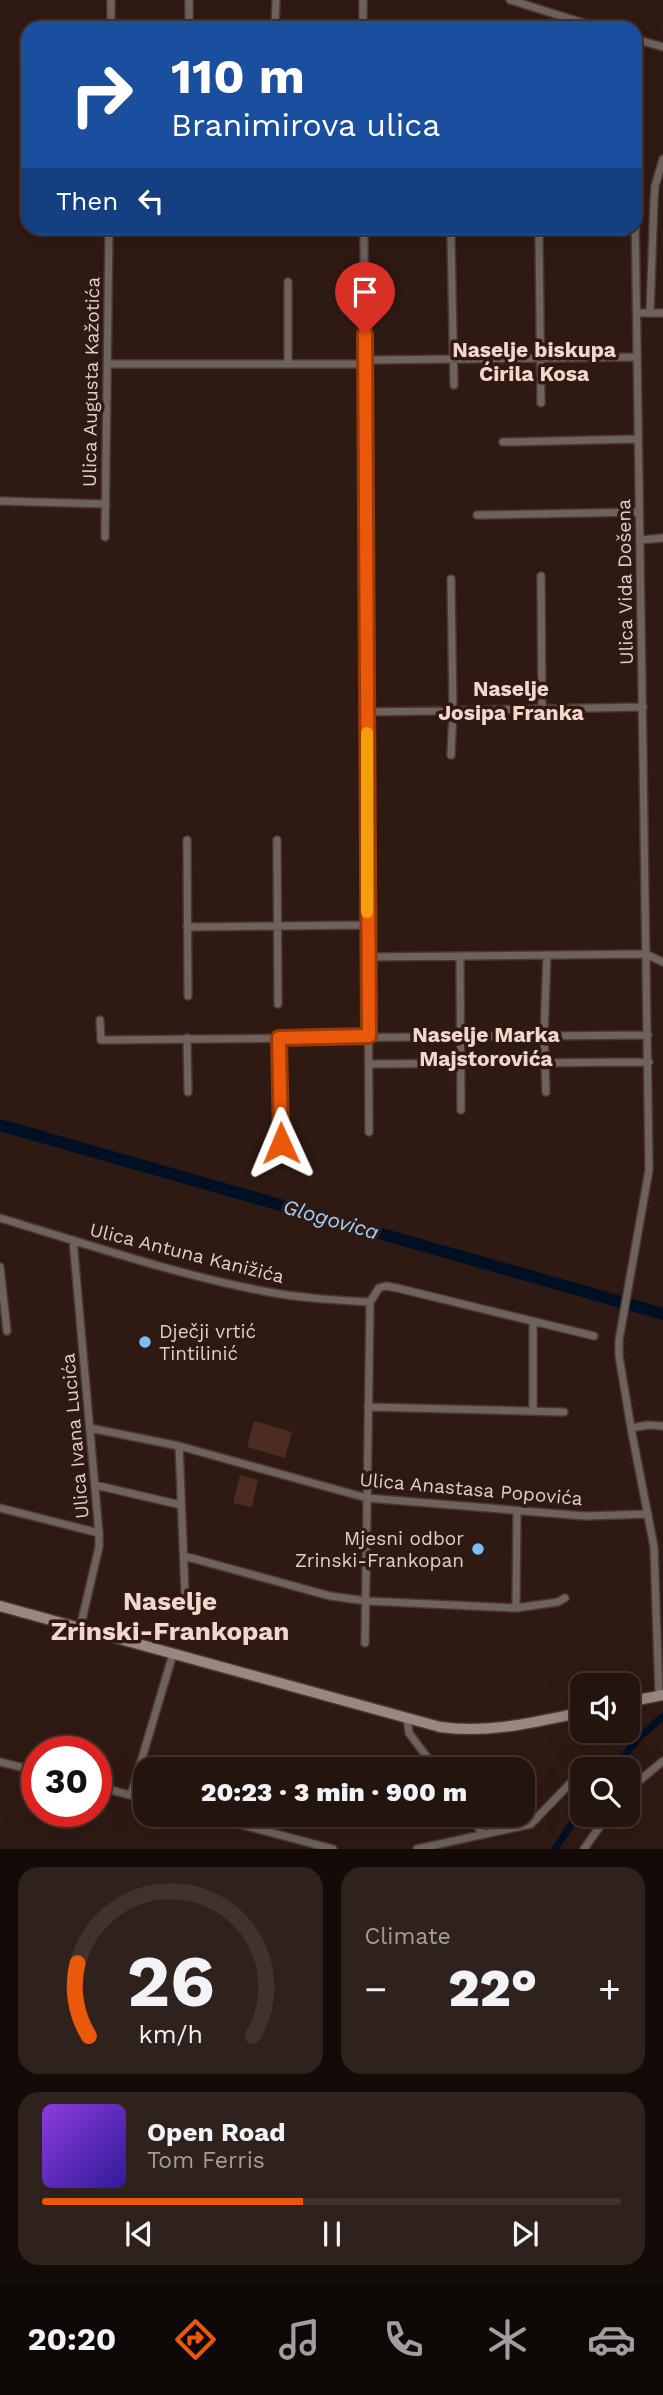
<!DOCTYPE html>
<html lang="en">
<head>
<meta charset="utf-8">
<style>
  :root { --surface:#23140e; --page:#2f211c; --text:#f1f3f6; --muted:#a39e9e; --line:#40332e; --accent:#ea580c }
  body { margin:0; font-family:"Work Sans",sans-serif; background:var(--page); color:var(--text); height:100vh; display:flex; flex-direction:column; font-size:26px; white-space:nowrap }
  * { box-sizing:border-box; margin:0 }
  p { font-size:23px; color:var(--muted) }
  .icon { flex:none; width:38px; height:38px; fill:none; stroke:currentColor; stroke-width:2; stroke-linecap:round; stroke-linejoin:round }
  .map { position:relative; height:1849px; overflow:hidden }
  .details { display:flex; flex-direction:column; gap:18px; padding:18px; background:#130b08; flex:1 }
  .details>* { flex:none }
  .hud { position:absolute; left:21px; top:21px; width:621px; height:214px; border-radius:21px; box-shadow:0 7px 28px #0002,0 0 0 2px var(--line); background:#1a4fa0; color:#fff; overflow:hidden }
  .controls { position:absolute; left:570px; top:1673px; display:grid; gap:14px }
  .controls a { display:grid; place-items:center; width:70px; height:70px; border-radius:14px; background:var(--surface); box-shadow:0 7px 28px #0002,0 0 0 2px var(--line); font-size:35px }
  .speed { position:absolute; left:21px; top:1736px; display:flex; gap:14px; font-size:35px; font-weight:700; text-align:center }
  .speed>* { display:grid; place-content:center; width:91px; height:91px; border-radius:50%; background:var(--surface); box-shadow:0 7px 28px #0002,0 0 0 2px var(--line); line-height:1 }
  .speed .limit { border:10px solid #d22; background:#fff; color:#111 }
  .pin { position:absolute; display:grid; place-items:center; width:60px; height:60px; color:#fff; margin:-72px -30px; border-radius:50% 50% 50% 0; rotate:-45deg; box-shadow:0 0 7px #0007 }
  .pin .icon { rotate:45deg }
  .me { position:absolute; width:77px; margin:-38px; rotate:359deg; stroke-linejoin:round; filter:drop-shadow(0 0 5px #0008) }
  .turn { display:flex; align-items:center; gap:24px; height:147px; padding:0 35px; font-size:32px }
  .turn .icon { width:91px; height:91px; stroke-width:2.5 }
  .turn b { display:block; font-size:49px; line-height:60px }
  .then { display:flex; align-items:center; height:66px; padding:0 35px; background:#0003; gap:14px; font-size:26px }
  .big { font-size:52px; font-weight:800; line-height:1.1 }
  .details .card { flex:1; display:flex; flex-direction:column; justify-content:center; gap:10px; min-width:0; padding:0 24px; border-radius:21px; background:var(--page) }
  .details .dial { align-items:center; gap:0 }
  .dial svg { height:182px; overflow:visible; fill:none; stroke:var(--line); stroke-width:7; stroke-linecap:round; text-anchor:middle }
  .dial text { fill:var(--text); stroke:none }
  .song { display:flex; align-items:center; gap:21px }
  .cover { width:84px; height:84px; border-radius:10px; background:linear-gradient(135deg,hsl(270 70% 55%),hsl(250 70% 35%)) }
  .played { height:7px; border-radius:4px; background:linear-gradient(90deg,var(--accent) 45%,var(--line) 45%) }
  .keys { display:flex; justify-content:space-around; direction:ltr }
  .heat { display:flex; justify-content:space-between; align-items:center; font-size:38px; direction:ltr }
  .details .tiles { flex:1; display:grid; gap:18px; grid-template-columns:1fr 1fr }
  .card:last-child { grid-column:span 2 }
  .trip { position:absolute; left:133px; top:1757px; width:402px; height:70px; border-radius:21px; background:var(--surface); box-shadow:0 7px 28px #0002,0 0 0 2px var(--line); font-weight:800; line-height:70px; text-align:center }
  .tabs { display:flex; height:112px; justify-content:space-around; align-items:center; background:#0e0806; color:var(--muted) }
  .tabs .icon { width:49px; height:49px }
  .tabs .current { color:var(--accent) }
  .tabs b { font-size:32px; color:var(--text) }
  .map>svg:first-child { display:block }
</style>
</head>
<body>
<div class="map">
<svg width="663" height="1849" viewBox="0 0 663 1849">
  <rect width="100%" height="100%" fill="#2f1a13"/>
  <path fill="#4c2b20" d="M254,1421L292,1432L285,1458L247,1447Z
    M240,1475L258,1480L252,1507L233,1503Z"/>
  <g fill="none" stroke-linecap="round" stroke-linejoin="round">
    <path stroke="#001024" stroke-width="7" d="M612,1769L641,1736L663,1716
      M555,1849L583,1807"/>
    <path stroke="#001024" stroke-width="12" d="M0,1125L663,1314"/>
    <defs>
      <path id="minor" d="M111,0V28
        M510,0L600,28
        M189,28V0
        M275,28L276,0
        M363,28V0
        M635,39L663,47
        M635,210L649,1170L619,1340V1356L631,1428L654,1547L659,1696
        M364,228L369,1132
        M539,235L541,403
        M451,236L454,385
        M288,282V364
        M637,313H663
        M650,313L654,200L655,186L663,159
        M365,360L637,357
        M107,364H365
        M503,442L638,439
        M0,501L106,504
        M477,515L639,512
        M105,537L109,228
        M640,540L663,538
        M541,576L542,709
        M367,712L643,707
        M451,755L453,711L451,579
        M187,840L188,996
        M277,840L278,1004
        M187,927L367,925
        M460,956L461,1110
        M368,957L646,954L663,962
        M100,1020L101,1040L648,1035
        M187,1038L188,1092
        M279,1038L281,1144
        M370,1064L649,1062
        M546,1092L544,1036L547,955
        M0,1218C87,1244 174,1274 263,1291C299,1298 334,1300 370,1302
        M73,1240L99,1533V1547L80,1628
        M0,1267L7,1331
        M368,1407L564,1412
        M533,1411V1321
        M90,1428L179,1446L367,1498L585,1516L648,1514
        M631,1428L648,1425L663,1426
        M179,1446L185,1593
        M95,1485L181,1505
        M0,1508L99,1533
        M184,1556L330,1596L367,1601L516,1608L558,1602L565,1598
        M516,1608L517,1511
        M365,1643L370,1302L379,1288L386,1286L397,1288L594,1336
        M407,1717L409,1733L436,1769
        M0,1762L37,1771
        M96,1786L145,1799
        M628,1790L663,1761
        M131,1795L173,1654
        M204,1815L333,1849
        M469,1815L483,1834
        M417,1849L531,1824L582,1771
        M584,1849L608,1815"/>
      <path id="secondary" d="M0,1606L440,1727C489,1734 535,1722 583,1712
        M628,1702L663,1695"/>
    </defs>
    <use href="#minor" stroke="#4b3730" stroke-width="10"/>
    <use href="#secondary" stroke="#4b3730" stroke-width="13"/>
    <use href="#minor" stroke="#6d625e" stroke-width="7"/>
    <use href="#secondary" stroke="#998781" stroke-width="10"/>
  </g>
  <g fill="none" stroke-linecap="round" stroke-linejoin="round">
    <defs>
      <path id="route" d="M281,1143L279,1038L369,1036L365,334"/>
    </defs>
    <use href="#route" stroke="#983908" stroke-width="18"/>
    <use href="#route" stroke="#ea580c" stroke-width="12"/>
    <path stroke="#f59e0b" stroke-width="12" d="M367,733V912"/>
  </g>
  <g fill="#7abff8" stroke="#2f1a13" stroke-width="2.5">
    <circle cx="145" cy="1342" r="7"/>
    <circle cx="478" cy="1549" r="7"/>
  </g>
  <g text-anchor="middle" dominant-baseline="central" stroke-width="7" stroke-linejoin="round" paint-order="stroke">
    <g font-size="19" fill="#dfd0cb" stroke="#2f1a13">
      <text transform="translate(91 382) rotate(-89)">Ulica Augusta Kažotića</text>
      <text transform="translate(625 582) rotate(-91)">Ulica Vida Došena</text>
      <text transform="translate(187 1253) rotate(14)">Ulica Antuna Kanižića</text>
      <text transform="translate(75 1436) rotate(-95)">Ulica Ivana Lucića</text>
      <text transform="translate(471 1489) rotate(5)">Ulica Anastasa Popovića</text>
    </g>
    <g font-size="19" fill="#dfd0cb" stroke="#2f1a13" text-anchor="start">
      <text x="159" y="1331">Dječji vrtić<tspan x="159" dy="22">Tintilinić</tspan></text>
      <text x="464" y="1538" text-anchor="end">Mjesni odbor<tspan x="464" dy="22">Zrinski-Frankopan</tspan></text>
    </g>
    <g font-size="21" font-weight="bold" fill="#f4d6cc" stroke="#2f1a13">
      <text x="534" y="349">Naselje biskupa<tspan x="534" dy="24">Ćirila Kosa</tspan></text>
      <text x="511" y="688">Naselje<tspan x="511" dy="24">Josipa Franka</tspan></text>
      <text x="486" y="1034">Naselje Marka<tspan x="486" dy="24">Majstorovića</tspan></text>
    </g>
    <g font-size="21" font-style="italic" fill="#a2d1fb" stroke="#2f1a13">
      <text transform="translate(331 1219) rotate(16)">Glogovica</text>
    </g>
    <g font-size="26" font-weight="bold" fill="#f4d6cc" stroke="#2f1a13">
      <text x="170" y="1601">Naselje<tspan x="170" dy="30">Zrinski-Frankopan</tspan></text>
    </g>
  </g>
</svg>
<div class="controls">
<a><svg class="icon" aria-label="sound" viewBox="0 0 24 24"><path d="M4 9h4l5-4v14l-5-4H4zM17 9q2 3 0 6"/></svg></a>
<a><svg class="icon" aria-label="search" viewBox="0 0 24 24"><circle cx="10" cy="10" r="6"/><path d="M15 15l6 6"/></svg></a>
</div>
<div class="speed"><div class="limit">30</div></div>
<div class="pin" style="left:365px;top:334px;background:#d93025"><svg class="icon" aria-label="arrive" viewBox="0 0 24 24"><path d="M6 21V4h12l-3 4 3 4H6"/></svg></div>
<svg class="me" style="left:281px;top:1143px" viewBox="-20 -20 40 40"><path d="M0-17L14 15 0 8-14 15z" fill="#ea580c" stroke="#fff" stroke-width="4"/></svg>
<div class="trip">20:23 · 3 min · 900 m</div>
<div class="hud">
<div class="turn"><svg class="icon" aria-label="right" viewBox="0 0 24 24"><path d="M7 20v-9h11M14 6l5 5-5 5"/></svg><div><b>110 m</b>Branimirova ulica</div></div>
<div class="then">Then<svg class="icon" aria-label="left" viewBox="0 0 24 24"><path d="M17 20v-9H6M10 6l-5 5 5 5"/></svg></div>
</div>
</div>
<section class="details">
<div class="tiles">
<div class="card dial"><svg viewBox="0 0 100 80">
<path d="M14 69A42 42 0 1 1 86 69"/>
<path d="M14 69A42 42 0 0 1 9 37" stroke="#ea580c"/>
<text x="50" y="56" font-size="32" font-weight="700">26</text>
<text x="50" y="72" font-size="11">km/h</text>
</svg></div>
<div class="card"><p>Climate</p>
<div class="heat"><a>−</a><b class="big">22°</b><a>+</a></div>
</div>
<div class="card">
<div class="song"><i class="cover"></i><div><b>Open Road</b><p>Tom Ferris</p></div></div>
<div class="played"></div>
<div class="keys"><svg class="icon" aria-label="previous" viewBox="0 0 24 24"><path d="M18 5L8 12l10 7zM5 5v14"/></svg><svg class="icon" aria-label="pause" viewBox="0 0 24 24"><path d="M8 5v14M16 5v14"/></svg><svg class="icon" aria-label="next" viewBox="0 0 24 24"><path d="M6 5l10 7-10 7zM19 5v14"/></svg></div>
</div>
</div>
</section>
<nav class="tabs">
<b>20:20</b>
<svg class="icon current" aria-label="directions" viewBox="0 0 24 24"><path d="M12 3l9 9-9 9-9-9zM9 14v-3h6M13 9l2 2-2 2"/></svg>
<svg class="icon" aria-label="music" viewBox="0 0 24 24"><path d="M9 18V5l10-2v13"/><circle cx="6" cy="18" r="3"/><circle cx="16" cy="16" r="3"/></svg>
<svg class="icon" aria-label="phone" viewBox="0 0 24 24"><path d="M5 4h4l2 5-3 2q2 4 5 5l2-3 5 2v4C11 20 4 13 5 4z"/></svg>
<svg class="icon" aria-label="climate" viewBox="0 0 24 24"><path d="M12 3v18M4 7l16 10M4 17L20 7"/></svg>
<svg class="icon" aria-label="car" viewBox="0 0 24 24"><path d="M5 17H2v-5l4-1 3-4h7l3 4 3 1v5h-3M9 17h6M6 11h13"/><circle cx="7" cy="17" r="2"/><circle cx="17" cy="17" r="2"/></svg>
</nav>
</body>
</html>
